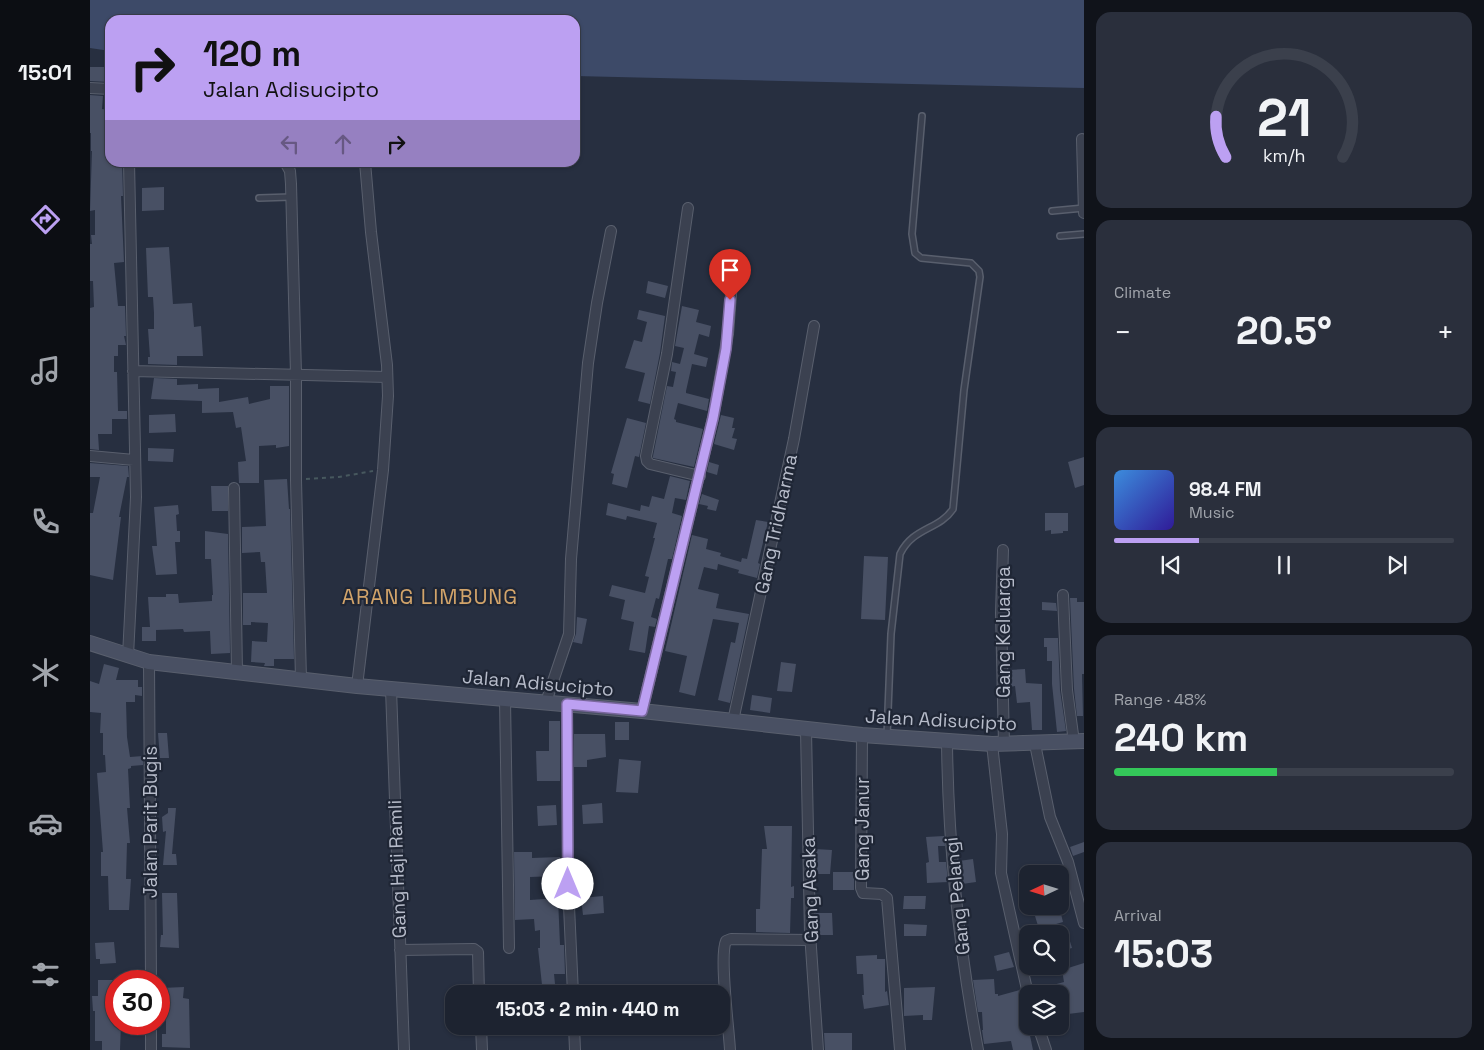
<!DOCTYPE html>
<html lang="en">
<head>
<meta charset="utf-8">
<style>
  :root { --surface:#1d2330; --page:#2a2f3c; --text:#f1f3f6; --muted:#a0a4ab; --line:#3b404c; --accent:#bca0f2 }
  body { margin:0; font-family:"Space Grotesk",sans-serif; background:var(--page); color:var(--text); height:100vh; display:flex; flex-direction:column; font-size:19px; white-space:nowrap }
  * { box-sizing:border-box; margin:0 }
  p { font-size:16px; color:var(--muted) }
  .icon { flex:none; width:28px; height:28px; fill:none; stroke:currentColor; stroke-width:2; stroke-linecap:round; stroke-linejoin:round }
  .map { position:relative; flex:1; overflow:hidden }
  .side { display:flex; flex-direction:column; gap:12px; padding:12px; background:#10131a; width:400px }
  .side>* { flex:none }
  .banner { position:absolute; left:15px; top:15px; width:475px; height:152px; border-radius:15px; box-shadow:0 1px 4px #0004,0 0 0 1px var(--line); background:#bca0f2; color:#111; overflow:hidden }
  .needle { width:32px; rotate:266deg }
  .tools { position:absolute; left:929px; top:865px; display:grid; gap:10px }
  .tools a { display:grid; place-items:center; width:50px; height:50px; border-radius:10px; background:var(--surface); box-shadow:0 1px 4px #0004,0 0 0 1px var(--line); font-size:25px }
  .speed { position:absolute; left:15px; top:970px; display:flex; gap:10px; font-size:25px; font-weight:700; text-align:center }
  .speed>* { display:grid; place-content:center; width:65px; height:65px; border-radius:50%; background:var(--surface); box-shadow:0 1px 4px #0004,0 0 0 1px var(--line); line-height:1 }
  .speed .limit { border:8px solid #d22; background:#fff; color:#111 }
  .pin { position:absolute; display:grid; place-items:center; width:42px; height:42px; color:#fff; margin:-51px -21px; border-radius:50% 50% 50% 0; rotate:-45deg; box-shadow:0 0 5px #0007 }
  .pin .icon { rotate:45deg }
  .me { position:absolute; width:55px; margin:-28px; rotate:0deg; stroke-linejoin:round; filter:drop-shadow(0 0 4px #0008) }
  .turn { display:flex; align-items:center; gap:18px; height:105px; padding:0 15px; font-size:22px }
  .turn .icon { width:65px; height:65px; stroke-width:2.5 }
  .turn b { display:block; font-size:35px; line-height:42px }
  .lanes { display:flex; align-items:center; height:48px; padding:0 15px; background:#0003; justify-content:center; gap:25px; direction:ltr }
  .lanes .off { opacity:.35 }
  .big { font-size:38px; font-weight:700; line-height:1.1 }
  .side .widget { flex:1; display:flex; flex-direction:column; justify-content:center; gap:8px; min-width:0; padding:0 18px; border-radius:15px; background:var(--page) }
  .side .dial { align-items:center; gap:0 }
  .dial svg { height:130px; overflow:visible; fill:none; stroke:var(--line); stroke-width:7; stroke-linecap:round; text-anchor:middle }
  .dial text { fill:var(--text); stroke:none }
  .song { display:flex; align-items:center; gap:15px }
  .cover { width:60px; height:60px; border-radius:8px; background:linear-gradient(135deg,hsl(210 70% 55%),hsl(250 70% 35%)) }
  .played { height:5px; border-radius:2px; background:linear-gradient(90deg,var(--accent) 25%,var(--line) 25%) }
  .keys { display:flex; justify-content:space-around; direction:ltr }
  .heat { display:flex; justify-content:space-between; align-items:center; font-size:28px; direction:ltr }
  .charge { height:8px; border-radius:4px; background:linear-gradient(90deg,#34c759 48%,var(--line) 0) }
  .trip { position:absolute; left:355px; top:985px; width:285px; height:50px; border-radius:15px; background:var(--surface); box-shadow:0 1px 4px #0004,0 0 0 1px var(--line); font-weight:700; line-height:50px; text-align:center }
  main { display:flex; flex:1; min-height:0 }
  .tab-bar { display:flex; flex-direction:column; width:90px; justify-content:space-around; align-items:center; background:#0c0e13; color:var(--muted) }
  .tab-bar .icon { width:35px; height:35px }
  .tab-bar .current { color:var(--accent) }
  .tab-bar b { font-size:22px; color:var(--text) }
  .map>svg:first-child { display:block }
</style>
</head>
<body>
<main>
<nav class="tab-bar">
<b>15:01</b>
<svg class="icon current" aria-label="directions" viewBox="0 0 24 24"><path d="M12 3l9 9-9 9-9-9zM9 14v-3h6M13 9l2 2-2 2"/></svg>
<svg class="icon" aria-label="music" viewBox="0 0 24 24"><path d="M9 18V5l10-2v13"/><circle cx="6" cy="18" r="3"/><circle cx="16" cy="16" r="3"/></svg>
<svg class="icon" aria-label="phone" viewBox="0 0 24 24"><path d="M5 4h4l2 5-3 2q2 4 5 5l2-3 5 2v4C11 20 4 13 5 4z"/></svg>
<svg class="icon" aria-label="climate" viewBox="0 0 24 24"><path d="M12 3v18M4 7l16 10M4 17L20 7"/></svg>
<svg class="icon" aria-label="car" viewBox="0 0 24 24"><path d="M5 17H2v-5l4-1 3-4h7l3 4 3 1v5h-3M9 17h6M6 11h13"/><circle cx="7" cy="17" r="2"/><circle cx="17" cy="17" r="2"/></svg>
<svg class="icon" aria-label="filters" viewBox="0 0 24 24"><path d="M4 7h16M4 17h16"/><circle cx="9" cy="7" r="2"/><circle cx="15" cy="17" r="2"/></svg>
</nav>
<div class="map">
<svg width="994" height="1050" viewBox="0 0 994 1050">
  <rect width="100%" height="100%" fill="#272f40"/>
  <path fill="#3d4a68" d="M0,0H994V88L485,76V20H20V51L0,48Z"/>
  <path fill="#485064" d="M0,67H20L19,82L0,81Z
    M0,95L13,96L12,109L19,110L17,140H20V162H32L33,196H31L34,262L24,263L28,306H35L36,336H34L36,345H28V356H24V372H27L28,411H37V419H22V434H8L9,450L0,449V308L4,307L3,281H0V244H2L1,235H5V210L0,211L2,151H1V133H0Z
    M74,187V210L52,211V188Z
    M79,247L83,304L102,303L104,327L111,326L113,356H87V365L58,364V357H60L58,329H64V313L63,297H58L56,248Z
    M558,281L578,286L575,298L556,293Z
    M592,306L609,310L606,322L621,326L619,337L609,334L604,354L618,358L616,367L602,364L596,391V393L619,399L617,411L588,403L584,419L586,420V422L613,429L604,467L563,458V456L577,386L583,387L586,372L581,371L582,362L590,364L594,348L585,346Z
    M549,310L575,316L570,353L560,404L548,401L555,373L535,368L544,340L552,342L557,322L547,319Z
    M64,378L87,379V385L108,384V389L129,388V402L158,397L159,404L180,399V386H199V446L186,448V445L169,446V483H149L148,462L156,461L151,427L146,428L143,412L112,413V401L61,399Z
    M85,414L86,432L59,433V415Z
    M631,415L644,418L642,428H645L642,438L647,439L644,450L624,444Z
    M537,418L556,423L549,457L545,456L537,488L522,484L524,474L521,473Z
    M58,448L84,449L83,462L58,461Z
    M994,457V485L985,488L978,462Z
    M619,462L629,465L627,475L617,472Z
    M0,463L38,466L39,477H37L29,517H31L23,580L0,575V513H3L10,477H0Z
    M580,476L600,481L598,490L596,500L585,498L582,513L592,516L582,559H578L569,599L566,598L561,617L567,619L565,627L559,626L555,653L539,650L544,622L531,619L535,600L519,596L522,585L555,593L559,577L555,576L565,538H563L567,523L537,516L536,520L516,515L518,503L550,511L551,505L559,507L562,496L574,499Z
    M197,479L199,509H200L204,659H184V666H174L175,663L161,662L162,641L177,642L178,623L161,622V625H153V593H177L175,562H171L170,552L152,553V527L176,526L174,480Z
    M121,486H138V511H122Z
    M612,494L629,500L626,511L617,509L618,506L609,504Z
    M88,505L89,514L86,515L87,531H90V542H85L87,574L66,575L62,546H67L64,507Z
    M955,513H978V531H973V533L961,534V530L955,531Z
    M666,520L678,522L668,563L670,564L667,578L648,573L649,570L628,564L627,570L614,567L608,589L629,594L626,608L659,614L640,703L628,700L641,642L645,643L649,623L623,619L605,696L589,692L597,656L575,651L602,535L618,539L616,549L631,553L630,556L651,562L652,558L657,559Z
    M115,531L138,534L140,653L121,654L120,631L94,632L93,629L66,630V641H52V627H60L58,597H76V594H88L89,603L122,601V595H123L121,559H115Z
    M774,556L798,557L795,620L771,619Z
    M980,598H987V602H994V674H992L993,716H987L984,689Z
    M952,602L966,603L967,611L952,610Z
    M487,617L497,619L492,644L483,642L486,634Z
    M954,638H968L970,690L976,731L967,732L962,684V661H957V647H954Z
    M691,662L706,664L702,692L687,691Z
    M14,664L29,668L26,680H48V687H52V696L45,695V702H36L37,737L40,757L53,756V765L41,766V768L38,769L40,808H37L40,843H37L36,879H41L39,910H19L18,876H11V852H13L7,773L16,772L15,755H13V733H10L11,713L0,712V681L9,684Z
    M935,669L936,683L952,684V730H942L940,702L927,703L925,686L920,687L919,670Z
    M662,695L682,698L680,713L660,710Z
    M459,721H470V781H447L446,751H459Z
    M525,722H539V740H525Z
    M68,733H77L79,758H70Z
    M484,734H515L516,757L497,760V767H484Z
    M529,759L551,761L548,793L526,792Z
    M512,803L513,823L493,824L492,805Z
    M466,805L467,825L448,826L447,806Z
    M78,808H86L82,854H86L87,865H73L76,831L73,832L72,817L78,813Z
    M674,826H702L701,887L704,886V898H701L700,933L666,932V909H670L672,849H677Z
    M854,836L855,846H848L849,862H856L858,882L837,883L836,863L839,862L836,837Z
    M994,842V852L983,856L980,847Z
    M725,849L742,850L740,874H726Z
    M424,852H442V858L470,857V866H467V876L440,877V900L468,898L470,945H474L475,974H464L466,994H453L448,948H450V930L445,931L444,919L425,920Z
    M883,859L886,882L872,884L869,861Z
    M743,872H764V890H743Z
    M72,893H87L89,948L70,947L71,935H73Z
    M513,896L514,913L493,915L491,898Z
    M814,896H836L835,909H813Z
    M970,910L973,922L949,929L945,916Z
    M726,913H742L743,935H727Z
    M814,924L837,925L836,936H814Z
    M979,938L982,948L970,951V940Z
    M24,942L26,963L10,964V959H6L5,943Z
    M919,952L924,967L907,971L904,956Z
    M787,955V959H795V992L797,991L799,1005L774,1009L772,995H774L773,974H767L766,956Z
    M994,963V1012L978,1014L973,995L970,996V994H945L944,990L974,982L972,970Z
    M904,979L905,994H908V996L930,990L938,1008L936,1010L938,1026L943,1050H923L921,1041L894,1044L892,1030H893L892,1012H888L883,980Z
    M8,980H26V1024H31L30,1050H12V1041H5V1011H3L2,996H8Z
    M94,987L93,998L99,999L100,1048L72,1047V1034H76V1008H72V988Z
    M845,987L842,1020H833V1015L814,1016V988Z
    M734,1033H762V1050H735Z"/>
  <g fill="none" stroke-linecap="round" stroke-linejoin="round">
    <defs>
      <path id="service" d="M169,198L201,197
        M962,211L994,208
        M970,236L994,234
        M797,736L801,634L810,554C823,527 849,530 863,509L874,390L890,277L889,271L881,263L831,258L825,253L822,234L832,116"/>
      <path id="minor" d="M0,88L20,89
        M992,139L994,213
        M195,162L200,171L201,184L206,374V480L211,679
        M598,208L577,354L556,456L557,461L560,464L610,476
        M43,371L297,377
        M0,456L44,460
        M144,488L147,672
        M913,550L911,613L914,744
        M973,595L977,690L984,742
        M38,656L46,497L39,162
        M59,662L61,981
        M267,686L293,470L298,396L297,365L281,232L275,162
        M301,689L314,1050
        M415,699L419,948
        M456,702L479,634L481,559L498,363L507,303L521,231
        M477,704L478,884L483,994
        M552,711L623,418L638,334L643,268
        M643,721L704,439L724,326
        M716,730L720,933L728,1050
        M772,735L771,888L773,893L792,894L797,898L810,1050
        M857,741C858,844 869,948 888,1050
        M902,744L912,834L911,873L938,994
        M945,744L960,817L978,862L994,923
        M310,950L384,949L388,952L389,994
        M61,1024V1050
        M391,1026L392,1050
        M484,1026L485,1050
        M948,1026L956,1050
        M640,1050C639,1029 629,956 636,941L641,939L721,940"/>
      <path id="secondary" d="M0,643L59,662L267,686L552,711L772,735L902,744L994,741"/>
    </defs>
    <use href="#service" stroke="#595f6d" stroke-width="8"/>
    <use href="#minor" stroke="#595f6d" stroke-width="12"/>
    <use href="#secondary" stroke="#595f6d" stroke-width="16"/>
    <path stroke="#47585e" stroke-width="2" stroke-dasharray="4 4" stroke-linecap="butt" d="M216,479L249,477L283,471"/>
    <use href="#service" stroke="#3b4150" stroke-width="5"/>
    <use href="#minor" stroke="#3b4150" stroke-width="10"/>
    <use href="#secondary" stroke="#495063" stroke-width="14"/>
  </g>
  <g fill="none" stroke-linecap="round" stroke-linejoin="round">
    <defs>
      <path id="route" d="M478,884L477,704L552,711L623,418L636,349L640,300"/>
    </defs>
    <use href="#route" stroke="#7a689d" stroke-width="12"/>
    <use href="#route" stroke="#bca0f2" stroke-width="9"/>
  </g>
  <g text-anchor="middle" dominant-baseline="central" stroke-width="4.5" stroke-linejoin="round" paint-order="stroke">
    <g font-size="19" fill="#b7bcca" stroke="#1f2635">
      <text transform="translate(686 524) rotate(-78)">Gang Tridharma</text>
      <text transform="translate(913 632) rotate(-90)">Gang Keluarga</text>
      <text transform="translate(448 683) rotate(5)">Jalan Adisucipto</text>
      <text transform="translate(851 720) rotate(3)">Jalan Adisucipto</text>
      <text transform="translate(60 822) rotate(-90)">Jalan Parit Bugis</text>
      <text transform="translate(772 829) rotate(-90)">Gang Janur</text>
      <text transform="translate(307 869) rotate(-92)">Gang Haji Ramli</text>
      <text transform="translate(720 890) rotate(-92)">Gang Asaka</text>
      <text transform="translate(867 896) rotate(-96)">Gang Pelangi</text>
    </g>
    <g font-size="21" letter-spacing="1" fill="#d2a46a" stroke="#1f2635">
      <text x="340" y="596">ARANG LIMBUNG</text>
    </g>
  </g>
</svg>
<div class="tools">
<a><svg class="needle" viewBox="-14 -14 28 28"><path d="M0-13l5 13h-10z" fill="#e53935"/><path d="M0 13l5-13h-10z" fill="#a0a4ab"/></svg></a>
<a><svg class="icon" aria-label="search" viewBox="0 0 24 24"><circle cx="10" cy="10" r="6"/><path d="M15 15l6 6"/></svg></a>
<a><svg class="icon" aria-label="layers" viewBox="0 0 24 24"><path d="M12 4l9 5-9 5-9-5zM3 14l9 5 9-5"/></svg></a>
</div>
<div class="speed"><div class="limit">30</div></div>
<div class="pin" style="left:640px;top:300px;background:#d93025"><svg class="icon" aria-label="arrive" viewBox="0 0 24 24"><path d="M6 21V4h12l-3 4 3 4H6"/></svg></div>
<svg class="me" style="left:478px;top:884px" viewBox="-20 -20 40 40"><circle r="19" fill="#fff"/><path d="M0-13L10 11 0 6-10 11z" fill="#bca0f2"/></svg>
<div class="trip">15:03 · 2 min · 440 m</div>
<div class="banner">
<div class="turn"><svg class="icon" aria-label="right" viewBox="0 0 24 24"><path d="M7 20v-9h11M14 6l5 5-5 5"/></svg><div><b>120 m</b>Jalan Adisucipto</div></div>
<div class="lanes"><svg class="icon off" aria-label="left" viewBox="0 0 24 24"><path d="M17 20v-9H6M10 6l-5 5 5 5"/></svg><svg class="icon off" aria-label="ahead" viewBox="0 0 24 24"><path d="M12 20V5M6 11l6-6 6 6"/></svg><svg class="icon" aria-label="right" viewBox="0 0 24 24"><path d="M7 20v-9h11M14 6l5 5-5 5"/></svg></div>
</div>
</div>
<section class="side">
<div class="widget dial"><svg viewBox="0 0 100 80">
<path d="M14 69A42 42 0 1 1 86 69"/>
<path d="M14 69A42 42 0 0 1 8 44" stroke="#bca0f2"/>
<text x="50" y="56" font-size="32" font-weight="700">21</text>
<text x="50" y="72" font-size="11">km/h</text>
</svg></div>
<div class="widget"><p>Climate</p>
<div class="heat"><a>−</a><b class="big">20.5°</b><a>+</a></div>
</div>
<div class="widget">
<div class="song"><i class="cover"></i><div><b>98.4 FM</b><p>Music</p></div></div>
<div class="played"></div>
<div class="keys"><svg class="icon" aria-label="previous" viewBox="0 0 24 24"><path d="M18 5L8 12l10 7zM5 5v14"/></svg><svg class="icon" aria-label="pause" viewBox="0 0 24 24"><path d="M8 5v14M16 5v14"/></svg><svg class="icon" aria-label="next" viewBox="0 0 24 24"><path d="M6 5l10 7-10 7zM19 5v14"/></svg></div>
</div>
<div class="widget"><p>Range · 48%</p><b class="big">240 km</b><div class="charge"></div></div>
<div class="widget"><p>Arrival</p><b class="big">15:03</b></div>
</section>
</main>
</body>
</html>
